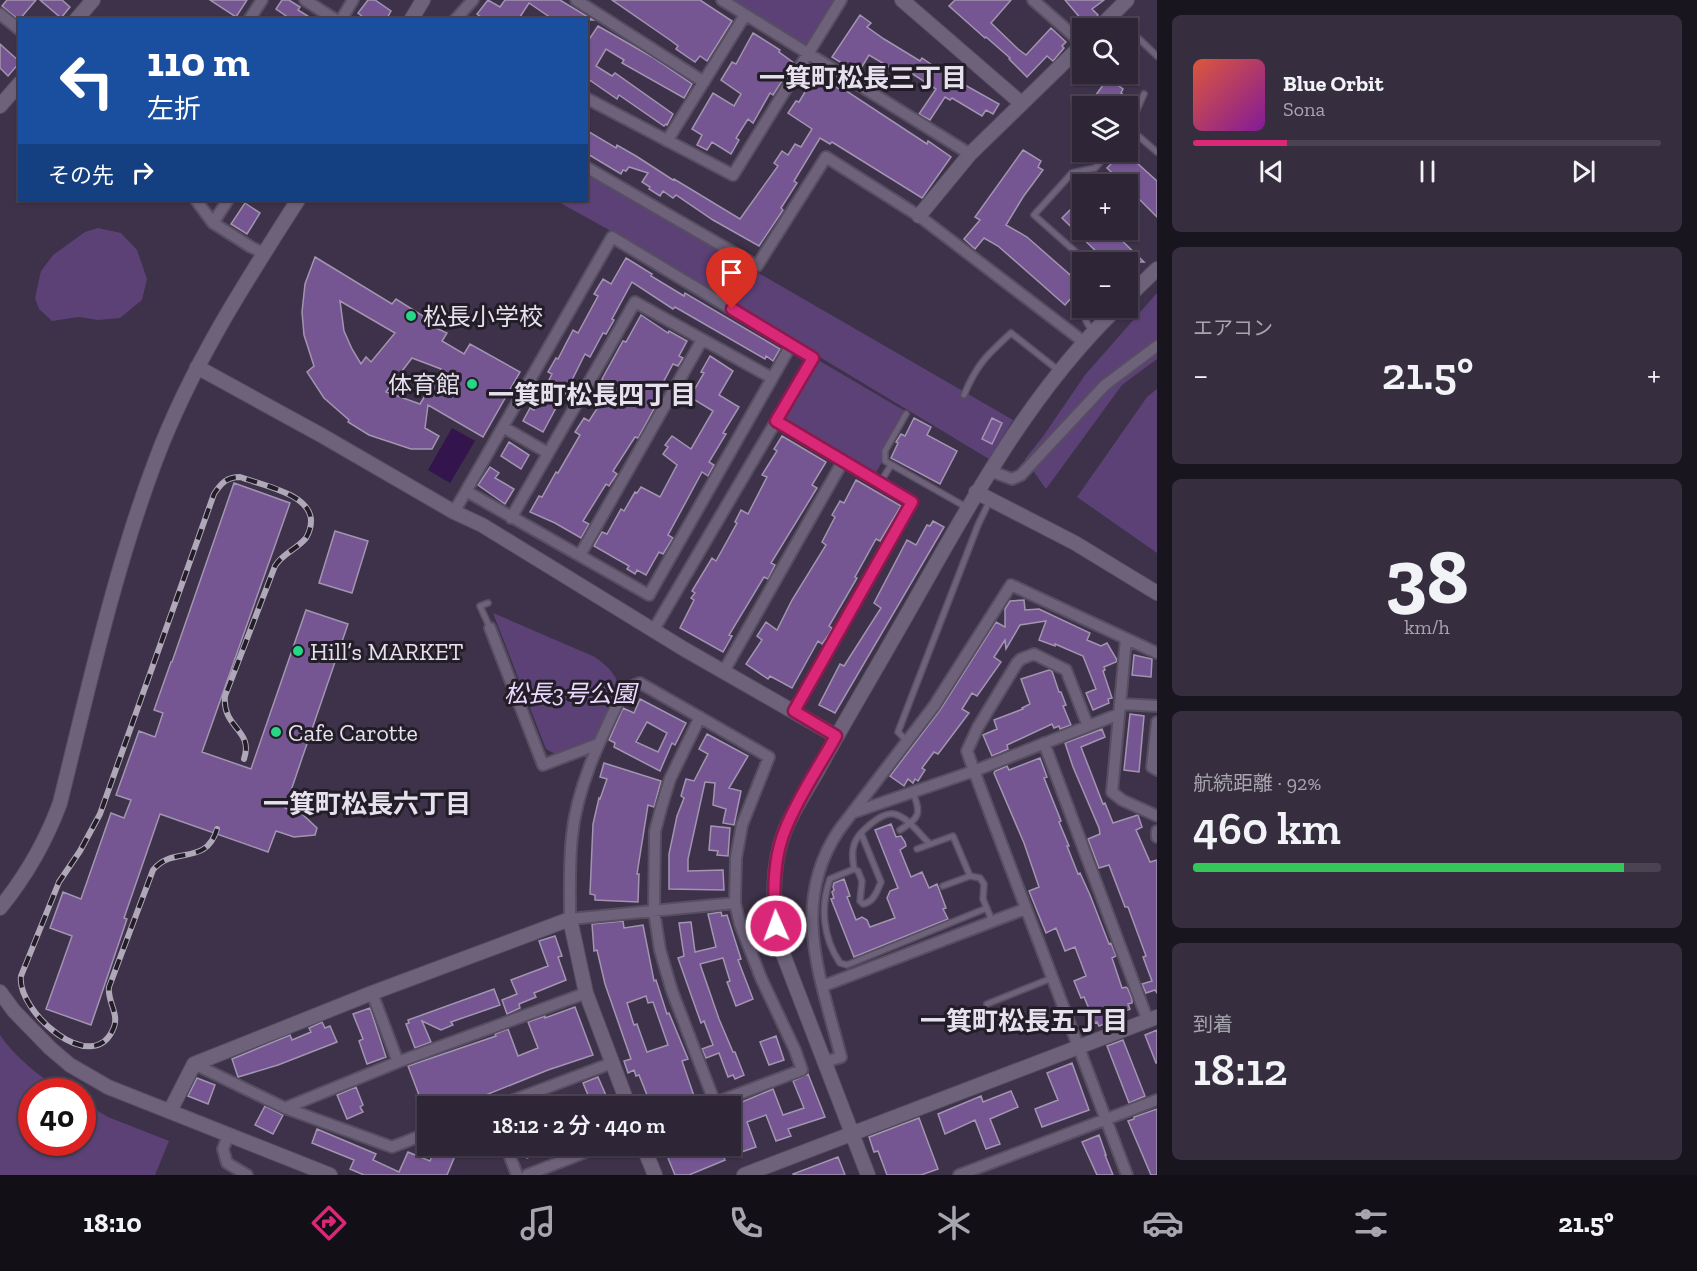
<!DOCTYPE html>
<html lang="ja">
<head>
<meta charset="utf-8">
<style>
  :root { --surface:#2e2637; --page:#362e3f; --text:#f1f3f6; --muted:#a7a5ad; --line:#494352; --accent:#db2777 }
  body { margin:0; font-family:"Zilla Slab","Noto Sans JP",serif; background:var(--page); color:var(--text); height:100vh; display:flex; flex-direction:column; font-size:22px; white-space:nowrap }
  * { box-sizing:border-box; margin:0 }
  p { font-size:20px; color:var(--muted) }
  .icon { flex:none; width:33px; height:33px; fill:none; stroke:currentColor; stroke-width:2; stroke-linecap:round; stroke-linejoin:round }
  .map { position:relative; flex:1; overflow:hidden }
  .sheet { display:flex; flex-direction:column; gap:15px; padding:15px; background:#19151e; width:540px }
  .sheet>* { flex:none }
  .banner { position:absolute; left:18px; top:18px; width:570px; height:183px; border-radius:0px; box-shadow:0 2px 4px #0004,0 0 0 2px var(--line); background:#1a4fa0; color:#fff; overflow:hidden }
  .tools { position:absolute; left:1072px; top:18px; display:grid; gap:12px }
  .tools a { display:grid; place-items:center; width:66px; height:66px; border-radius:0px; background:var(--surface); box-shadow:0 2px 4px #0004,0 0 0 2px var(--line); font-size:30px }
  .speed { position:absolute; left:18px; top:1078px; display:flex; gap:12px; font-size:30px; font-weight:700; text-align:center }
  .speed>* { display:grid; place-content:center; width:78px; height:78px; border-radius:50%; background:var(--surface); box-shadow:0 2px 4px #0004,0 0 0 2px var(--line); line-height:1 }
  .speed .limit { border:9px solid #d22; background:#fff; color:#111 }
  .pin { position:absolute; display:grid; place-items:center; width:51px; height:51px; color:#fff; margin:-62px -26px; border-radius:50% 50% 50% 0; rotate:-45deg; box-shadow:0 0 6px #0007 }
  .pin .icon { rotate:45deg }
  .me { position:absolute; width:66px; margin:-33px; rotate:358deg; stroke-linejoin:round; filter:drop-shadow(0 0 4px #0008) }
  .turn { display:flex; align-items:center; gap:21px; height:126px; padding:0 30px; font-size:27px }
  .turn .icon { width:78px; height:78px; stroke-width:2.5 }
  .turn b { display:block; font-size:42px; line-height:51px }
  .then { display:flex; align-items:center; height:57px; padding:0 30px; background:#0003; gap:12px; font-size:22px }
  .big { font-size:45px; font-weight:600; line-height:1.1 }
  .sheet .card { flex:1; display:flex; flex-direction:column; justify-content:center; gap:9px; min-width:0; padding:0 21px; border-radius:9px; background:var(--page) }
  .sheet .dial { align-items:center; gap:0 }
  .dial b { font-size:78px; line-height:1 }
  .song { display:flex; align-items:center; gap:18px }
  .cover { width:72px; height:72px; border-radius:9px; background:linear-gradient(135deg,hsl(10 70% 55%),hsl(290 70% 35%)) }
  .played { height:6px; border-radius:3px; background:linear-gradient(90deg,var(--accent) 20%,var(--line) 20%) }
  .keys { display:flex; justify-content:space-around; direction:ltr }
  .heat { display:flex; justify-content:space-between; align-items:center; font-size:33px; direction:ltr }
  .charge { height:9px; border-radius:4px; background:linear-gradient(90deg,#34c759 92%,var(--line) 0) }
  .trip { position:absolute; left:417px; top:1096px; width:324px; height:60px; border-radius:0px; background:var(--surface); box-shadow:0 2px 4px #0004,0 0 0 2px var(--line); font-weight:600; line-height:60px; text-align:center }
  .tab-bar { display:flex; height:96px; justify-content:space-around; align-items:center; background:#120f16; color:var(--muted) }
  .tab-bar .icon { width:42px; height:42px }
  .tab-bar .on { color:var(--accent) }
  .tab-bar b { font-size:27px; color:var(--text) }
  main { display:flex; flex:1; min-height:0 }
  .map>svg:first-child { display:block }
</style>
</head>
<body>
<main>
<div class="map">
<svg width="1157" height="1175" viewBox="0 0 1157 1175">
  <rect width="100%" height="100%" fill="#3d3249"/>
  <path fill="#5c4176" d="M728,0H837L806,50Z
    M587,174L1013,420L989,459L609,230L555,200H586Z
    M98,228L121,233L137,250L147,279L142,300L120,318L98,320L79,317L52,321L39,309L35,298L41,271L53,255L85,232Z
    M1157,293V359L1122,385L1046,489L1025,459L1044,435L1085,375Z
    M818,360L910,414L875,474L784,420Z
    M1157,389V553L1077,497L1147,397Z
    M493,613L595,657C607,666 617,674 619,689L595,739L555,754L546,749Z
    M0,1035C16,1058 41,1078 65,1092H32V1143H82L83,1102L108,1117L169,1141L155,1175H0Z"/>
  <path fill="#33144c" d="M452,428L475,441L450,483L428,470Z"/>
  <path fill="#755693" stroke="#a295b0" stroke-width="1.5" fill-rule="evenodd" d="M7,0H36L19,20L2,6Z
    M40,0H62L70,7L61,18Z
    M210,0H247L236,17Z
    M282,0H289L300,7L298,10L314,20H292L276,9Z
    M368,0H375L391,11L386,20H367L358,13Z
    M488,0L500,7L505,0H560L593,20H554L529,3L518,20H485L477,14Z
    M612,0H700L732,21L707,61L700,56L695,62L676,49L678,46L670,40Z
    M955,0H1011L991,23L1018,49L1026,55L1051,28L1066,42L1062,46L1064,48L1053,61L1047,56L1027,77L1009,59L1010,58L986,37L985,38L949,6Z
    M1065,0H1104L1092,9L1098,15L1087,26Z
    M860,15L871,23L867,27L884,39L920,61L922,58L947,75L999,104L993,114L986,110L982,116L952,98L950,100L945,97L930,120L919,114L936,89L905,69L901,74L869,55L857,75L846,68L848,67L832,57Z
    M598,26L652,57L692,84L684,98L622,63L624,60L606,49L596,66L612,76L615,73L673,114L667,125L666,124L664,126L619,95L617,99L588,79L586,82V44Z
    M753,33L780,50L779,52L794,63L773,95L770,93L753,123L748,119L736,138L739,140L731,154L712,142L707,150L697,145L702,135L692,129L713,93L734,106L741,94L721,80L732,62L736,64Z
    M0,44L20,62L8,76L0,68Z
    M815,75L841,90L842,88L927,144L928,141L951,157L922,198L840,147L832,142L830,144L820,138L794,181L797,183L781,208L783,210L759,246L713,220L676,195L673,198L663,191L660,196L649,189L650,187L642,182L648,173L629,167L626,171L623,170L621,174L586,153V130L616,148L617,145L636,156L673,180L674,179L740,219L778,166L774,163L782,151L788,155L795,144L801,147L812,129L788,113L796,101L799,102Z
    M1108,78L1123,89L1121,93L1125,96L1118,106H1088Z
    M1023,150L1041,161L1038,167L1043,170L1023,197L1006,225L1027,237L1077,281L1074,286L1080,288L1065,305L998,246L984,238L975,249L964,239L980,220L975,217Z
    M1120,155L1124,158L1128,155L1157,181V217L1128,188V184H1124L1107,168Z
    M1083,197V230H1111L1144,262H1138L1128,272V262H1107L1062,218Z
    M245,203L260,213L247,234L231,224Z
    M315,257L392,304L396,299L423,316L421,321L447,333L442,341L464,354L470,344L520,372L483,437L428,405L425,428L439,436L432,449H411L369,435L348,422L349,420L324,398L307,372L314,366L304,335L302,312L305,284ZM340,301L395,333L371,362L366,357L361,364L352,349L344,331ZM412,358L441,369L420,404L386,392Z
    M626,258L652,274L651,276L684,296L685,293L780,349L773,361L766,356L765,359L675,307L673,309L632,282L612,319L614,320L606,334L603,333L590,357L585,354L558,408H556L543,432L523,421L530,408L534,410L552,374L548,372L556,358L558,359L573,330L578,333L598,296L594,294L603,279L611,284Z
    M641,315L668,333L669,331L687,341L679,356L683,358L678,366L673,364L657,394L661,396L638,438L635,437L613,471L617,474L609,486L606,484L583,521L589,524L581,538L555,523L530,512L539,496L542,497L556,472L558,473L580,435L575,432L584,418L589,421L611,387L602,379L623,341L626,342Z
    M710,356L733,371L719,395L739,407L723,433L726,434L709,462L714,465L708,476L702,472L668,535L673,538L663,554L659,552L646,575L637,570L635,574L627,569L629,566L594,546L602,532L607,534L621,509L624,511L635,492L637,493L641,487L660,497L677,465L663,454L668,447L665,445L672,436L691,449L713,411L690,397L704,373L701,372Z
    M914,418L931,427L927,435L957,451L940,484L891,458L898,443L896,442L901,434L905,436Z
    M992,418L1002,423L992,444L982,439Z
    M782,436L826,462L812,485L817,488L771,563L775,565L768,579L764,577L729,635L732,636L723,652L680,628L694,600L691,598L695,593L692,591L712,558L716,561L737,523L735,522L741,510L748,514L767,477L762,475L777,451L774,449Z
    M509,442L529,455L521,469L501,456Z
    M490,467L499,473L495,478L514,489L505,504L478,485Z
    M856,480L901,506L880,541L876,539L855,577L857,578L829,626L832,628L830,633L822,644L818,641L792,688L770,676L768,679L746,664L762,640L757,636L766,622L777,630L792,600L826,545L822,542L835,517L832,515L840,501L844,503Z
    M234,483L290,503L202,752L251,769L306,610L348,624L285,808L301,813L317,828L315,835L294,837L276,831L268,852L160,814L124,918L127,919L91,1025L46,1009L72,936L50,928L63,892L81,899L111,813L124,818L131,800L116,795L139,731L155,737L163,713L154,710L171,662H172Z
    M933,521L944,527L835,713L819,705L840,664L844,666L881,608L874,603L907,540L916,545L927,525L930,526Z
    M335,531L368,541L352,593L319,583Z
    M1024,600L1025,610L1039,609L1090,633L1087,640L1101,646L1107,643L1117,660L1116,662L1104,667L1105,670L1103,671L1112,698L1108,699L1109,703L1093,710L1086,693L1096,689L1083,656L1055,644V646L1039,640L1046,621L1020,625L1006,649L1005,640L994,657L1001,662L977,696L972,693L962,709L969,713L938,754L934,752L922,768L925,770L918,781L915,779L913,783L908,779L904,786L890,776L940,710L996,622L1005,627V609L1010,601Z
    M1134,655L1152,659L1151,677L1132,675Z
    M1049,670L1052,671L1059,692H1061L1066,705L1063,706L1071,725L1060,729L1059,726L1054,728L1052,724L1007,745L1008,749L992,756L983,735L997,729L994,720L1023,709L1022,708L1030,704L1021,679Z
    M640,699L686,723L675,745L672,743L660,771L614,747L615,743L609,740L623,708L634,713ZM647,722L667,733L658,752L636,742Z
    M1130,714L1144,716L1139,772L1124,770Z
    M1102,729L1105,737L1081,747L1103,804L1105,803L1113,823L1138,815L1142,827L1136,830L1150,862L1157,860V993L1155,990L1146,993L1142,984L1152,981L1143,957L1146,956L1128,907H1125L1109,865L1099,868L1088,839L1100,834L1099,828L1073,767L1065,743Z
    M707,734L748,756L729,788L741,791L734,825L723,823L726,809L713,805L715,783L705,782L688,859V871L723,870L724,890L669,889V854L677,816L684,798L681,796L686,779L694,781L708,754L699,749Z
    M1040,758L1047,777L1044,778L1061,821L1059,822L1069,846H1067L1078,874L1080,873L1090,895L1109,944L1111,943L1116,956L1112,958L1122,988L1126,987L1128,989L1132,999V1003L1128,1004L1130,1009L1107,1018L1109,1022L1099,1026L1097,1022L1095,1023L1084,997L1081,998L1074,981L1086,976L1075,947L1065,951L1056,928L1046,933L1029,891L1039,887L1024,843L994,773L995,771L1007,766L1009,770Z
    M604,763L661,781L654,807L648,805L637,874H639L638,902L595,900V895L590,894L593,824L599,798L600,799L607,779L600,777Z
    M891,824L896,837L901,836L905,842L906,846L900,850L911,877L922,872L929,888L937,884L946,908L943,909L948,919L854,957L831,899L834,898L832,892L834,890L833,887L834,883L844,879L850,896L847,897L856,920L862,917L867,920L870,927L895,918L887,898L890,891L898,888L875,830Z
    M711,826L730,828L728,856L717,855L718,851L709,850Z
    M721,912L722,916L727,915L741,959L738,960L753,999L736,1006L727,982L730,981L723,958L700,964L719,1019L733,1052H735L744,1075L735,1079L733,1075L728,1077L719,1053L706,1058L702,1049L713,1045L704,1021L701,1023L678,958L684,956L679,923L691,922L695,952L716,947L708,914Z
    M623,921L624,928L643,925L654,981L656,980L667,1014L669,1013L688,1059L682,1061L694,1096L663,1107H648L644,1097L647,1095L639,1075L636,1076L634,1070L628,1073L624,1061L631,1059L605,984L597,950L594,951L592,924ZM646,996L648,1003L653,1002L668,1045L647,1052L637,1024L634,1025L627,1003Z
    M555,936L562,956L558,957L566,980L534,993L536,997L519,1004L520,1008L507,1014L502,1000L517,994L511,980L548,966L539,941Z
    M494,989L500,1005L451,1022L453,1025L441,1030L422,1021L431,1042L415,1048L406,1024L409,1023L408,1020Z
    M575,1007L593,1055L548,1070L456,1107H421L416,1096L419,1095L408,1066L496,1036L495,1034L508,1029L518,1056L538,1048L528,1022L545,1016V1018Z
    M370,1008L386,1057L367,1064L359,1041L363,1039L353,1014Z
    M322,1022L325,1028L330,1026L337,1042L278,1065L238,1077L232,1059L290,1035L292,1040L311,1032L309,1028Z
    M1157,1030V1063H1156L1145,1035Z
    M776,1036L784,1060L769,1065L760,1042Z
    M1123,1040L1145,1096L1129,1103L1107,1046Z
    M1072,1063L1089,1110L1042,1127L1035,1109L1058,1100L1047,1073Z
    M808,1074L825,1117L788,1129L791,1136L776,1141L766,1115L747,1122L756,1147L724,1158L725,1160L689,1175H675L663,1146H683L686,1153L702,1146H737L732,1133L738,1131L730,1107L773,1089L783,1115L804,1108L793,1081Z
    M598,1077L611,1107H593L583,1083Z
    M197,1078L215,1085L208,1104L188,1096Z
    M356,1087L363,1105L360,1107L363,1112L347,1119L337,1095Z
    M1011,1091L1018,1107L990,1119L1000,1144L986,1149L975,1120L945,1134L938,1114L981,1096L983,1102Z
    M265,1106L283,1115L273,1134L255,1125Z
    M1157,1109V1175H1151L1128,1121L1134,1119V1117Z
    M919,1118L938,1169L921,1175H887L878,1151L874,1152L869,1137Z
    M317,1129L376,1154L373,1160L399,1172L408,1152L430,1161L436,1146H447L457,1151L447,1175H364L350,1169L354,1160L312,1143Z
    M1099,1135L1106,1155H1105L1113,1175H1097L1082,1142Z
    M523,1146H557V1147L527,1158Z
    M838,1157L845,1175H794L793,1174Z"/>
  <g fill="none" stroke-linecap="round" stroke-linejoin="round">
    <defs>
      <path id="lane" d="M1136,36L1157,56
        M1129,128L1144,94
        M1128,129L1129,128L1157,152
        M1087,262L1034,215L1072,173L1095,168L1109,152
        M1083,308L1086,321L1092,331
        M964,395C977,364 987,355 1011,333L1058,370
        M906,414L885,451V461L966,507
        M880,483L891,465
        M488,603L480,606L490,628
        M907,741L898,732L978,525L990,500
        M900,830C919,818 922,814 913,793
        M861,833L881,882C877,891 874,902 863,904L860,901L862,881L858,871L854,869L830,879C820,907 823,938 840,963L847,965L987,908
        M917,849L953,836L970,876L980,878L984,884L983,899L992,921
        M854,869C853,860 851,853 854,845C857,833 881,812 894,814C908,817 920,835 930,844
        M943,886L970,876
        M987,1004L1052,978"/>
      <path id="street" d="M305,0L336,20
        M576,0L704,82
        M722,0L970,154
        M1033,0L1083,44
        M0,14L20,30
        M249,20L262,0
        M341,20L353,0
        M455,20L473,0
        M586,98L733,175L841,0
        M667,141L745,15
        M586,167L757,266L826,157L919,216L1084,342
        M196,200L213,223L251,247L264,253
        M213,223L228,200
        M776,421L912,502L794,711
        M503,427L548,453
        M990,471L1012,479L1021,475L1105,385L1157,346
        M454,512L612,237L791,345L649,595L466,491
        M511,518L635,302L772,378
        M580,555L702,340
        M490,628L543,765L598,744
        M653,631L813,358L791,345
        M1126,639L1112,792L1122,800L1157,816
        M724,671L843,461
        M1120,704L1157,706
        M700,717L670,779L662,805L655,831L654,911L660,950L672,991L715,1103
        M1157,722L1152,767L1157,770
        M1088,726L1066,670L1034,654L1021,659L1017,663L978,727L967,751L974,771L1119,714
        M1044,743L1148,1021
        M852,813L974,771L1127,1175
        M1157,831V837
        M823,986L1025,909
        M372,993L398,1062
        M825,1062L841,1057C821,978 789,904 839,830L934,706L1011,585L1157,653
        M194,1064L285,1108L392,1147L428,1133
        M495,1107L612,1063
        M704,1107L802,1070L795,1050L761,978L740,924L735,903L736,858L742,825L769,757L640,683L624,690C602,736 577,785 572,836C569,864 570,891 570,919L735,903
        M285,1108L398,1062L586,993
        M229,1134L223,1149L227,1163L247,1175
        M506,1146L517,1175
        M527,1175L601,1146
        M959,1175L1157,1100"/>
      <path id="secondary" d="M902,0L1021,103
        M76,20L93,0
        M411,20L423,0
        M1099,28L1127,0
        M0,106L20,83
        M919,216L970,154L1083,44
        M1128,297L1157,269
        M197,367L321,435L454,512L482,525L684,649L836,736
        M976,492L1075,543L1157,593
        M0,908C26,876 46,841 60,803C88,690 114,571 155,462C190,368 244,284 298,200
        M0,992L14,1011L50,1048L70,1065L108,1087L330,1175
        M170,1111L194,1064L372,993L570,919L586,993L629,1107
        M643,1146L655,1175
        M744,1175L1157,1017
        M868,1175L780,946C772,909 771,865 785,830C794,809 807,789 818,770C841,728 866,686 890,644C958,527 1019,403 1117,308"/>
    </defs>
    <use href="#lane" stroke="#574e61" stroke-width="8"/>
    <use href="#street" stroke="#574e61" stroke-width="14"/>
    <use href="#secondary" stroke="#574e61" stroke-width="16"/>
    <use href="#lane" stroke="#6e627b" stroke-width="5"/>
    <use href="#street" stroke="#6e627b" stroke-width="10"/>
    <use href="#secondary" stroke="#6e627b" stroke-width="14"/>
    <defs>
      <path id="rail" d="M217,829C206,867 173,845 153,870L109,987C107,1001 119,1013 114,1027C94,1080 16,1011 21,976L59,882L80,851L100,814L214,494C221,483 227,477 240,477C262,485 311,494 311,521C311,527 309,533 306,538C296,550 283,553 275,566L225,696C222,729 254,729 244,759"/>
    </defs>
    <use href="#rail" stroke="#afa8b8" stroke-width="6"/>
    <use href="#rail" stroke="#221d27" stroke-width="4" stroke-dasharray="11" stroke-linecap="butt"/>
  </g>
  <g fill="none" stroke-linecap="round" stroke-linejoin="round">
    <defs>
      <path id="route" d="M732,309L813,358L776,421L912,502L794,711L836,736C819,767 798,797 785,830C773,859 773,895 776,926"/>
    </defs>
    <use href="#route" stroke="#8e194d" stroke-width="15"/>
    <use href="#route" stroke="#db2777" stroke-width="10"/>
  </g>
  <g fill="#25d886" stroke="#221d27" stroke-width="2">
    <circle cx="411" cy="316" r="6"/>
    <circle cx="472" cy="384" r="6"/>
    <circle cx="298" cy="651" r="6"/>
    <circle cx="276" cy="732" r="6"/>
  </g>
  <g text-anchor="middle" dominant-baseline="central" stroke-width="6" stroke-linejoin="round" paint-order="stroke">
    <g font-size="24" fill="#e7e1ef" stroke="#221d27" text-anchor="start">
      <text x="423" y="316">松長小学校</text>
      <text x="460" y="384" text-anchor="end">体育館</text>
      <text x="310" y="651">Hill’s MARKET</text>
      <text x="288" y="732">Cafe Carotte</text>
    </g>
    <g font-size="24" font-style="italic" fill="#ebdaff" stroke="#221d27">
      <text x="570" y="693">松長3号公園</text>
    </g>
    <g font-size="26" font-weight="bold" fill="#e7e1ef" stroke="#221d27">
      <text x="863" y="78">一箕町松長三丁目</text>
      <text x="592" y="395">一箕町松長四丁目</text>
      <text x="367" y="804">一箕町松長六丁目</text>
      <text x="1024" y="1021">一箕町松長五丁目</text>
    </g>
  </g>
</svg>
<div class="tools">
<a><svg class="icon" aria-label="search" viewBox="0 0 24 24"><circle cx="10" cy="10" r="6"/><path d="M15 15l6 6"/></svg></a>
<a><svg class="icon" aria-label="layers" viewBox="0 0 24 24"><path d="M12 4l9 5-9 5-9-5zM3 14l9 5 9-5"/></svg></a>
<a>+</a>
<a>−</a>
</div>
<div class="speed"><div class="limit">40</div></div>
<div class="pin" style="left:732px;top:309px;background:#d93025"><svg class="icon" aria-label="arrive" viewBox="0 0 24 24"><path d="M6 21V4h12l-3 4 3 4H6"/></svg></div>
<svg class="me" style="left:776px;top:926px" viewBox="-20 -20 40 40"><circle r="17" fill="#db2777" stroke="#fff" stroke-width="3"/><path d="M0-11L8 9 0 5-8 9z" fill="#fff"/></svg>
<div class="trip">18:12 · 2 分 · 440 m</div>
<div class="banner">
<div class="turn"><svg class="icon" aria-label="left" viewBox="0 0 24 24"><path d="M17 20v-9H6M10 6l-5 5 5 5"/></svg><div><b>110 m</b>左折</div></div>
<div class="then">その先<svg class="icon" aria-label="right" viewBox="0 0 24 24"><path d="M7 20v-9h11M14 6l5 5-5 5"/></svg></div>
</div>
</div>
<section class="sheet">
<div class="card">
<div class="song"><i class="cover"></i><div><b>Blue Orbit</b><p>Sona</p></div></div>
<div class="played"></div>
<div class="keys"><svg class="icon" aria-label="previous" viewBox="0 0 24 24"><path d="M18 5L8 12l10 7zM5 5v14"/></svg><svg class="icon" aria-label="pause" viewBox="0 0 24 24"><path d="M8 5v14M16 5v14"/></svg><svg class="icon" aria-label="next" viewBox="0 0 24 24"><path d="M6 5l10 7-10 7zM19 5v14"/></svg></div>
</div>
<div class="card"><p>エアコン</p>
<div class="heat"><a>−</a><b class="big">21.5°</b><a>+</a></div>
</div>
<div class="card dial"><b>38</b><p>km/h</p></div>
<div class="card"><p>航続距離 · 92%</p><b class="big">460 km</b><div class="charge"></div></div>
<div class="card"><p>到着</p><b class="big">18:12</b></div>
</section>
</main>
<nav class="tab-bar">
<b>18:10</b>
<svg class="icon on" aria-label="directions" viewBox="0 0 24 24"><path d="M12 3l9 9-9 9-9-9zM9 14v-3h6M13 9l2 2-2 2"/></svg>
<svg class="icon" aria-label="music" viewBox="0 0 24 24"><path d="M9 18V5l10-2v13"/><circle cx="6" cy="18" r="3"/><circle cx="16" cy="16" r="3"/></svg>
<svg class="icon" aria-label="phone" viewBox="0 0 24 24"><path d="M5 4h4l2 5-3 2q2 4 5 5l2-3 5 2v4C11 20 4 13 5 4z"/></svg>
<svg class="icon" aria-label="climate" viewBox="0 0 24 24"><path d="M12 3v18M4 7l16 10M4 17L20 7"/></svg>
<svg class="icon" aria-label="car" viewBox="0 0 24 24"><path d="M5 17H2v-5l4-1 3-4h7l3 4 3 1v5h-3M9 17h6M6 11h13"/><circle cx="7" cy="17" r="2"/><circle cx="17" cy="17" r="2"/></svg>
<svg class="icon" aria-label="filters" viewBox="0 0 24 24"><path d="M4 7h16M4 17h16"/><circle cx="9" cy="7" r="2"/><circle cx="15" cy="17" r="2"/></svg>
<b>21.5°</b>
</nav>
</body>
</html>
